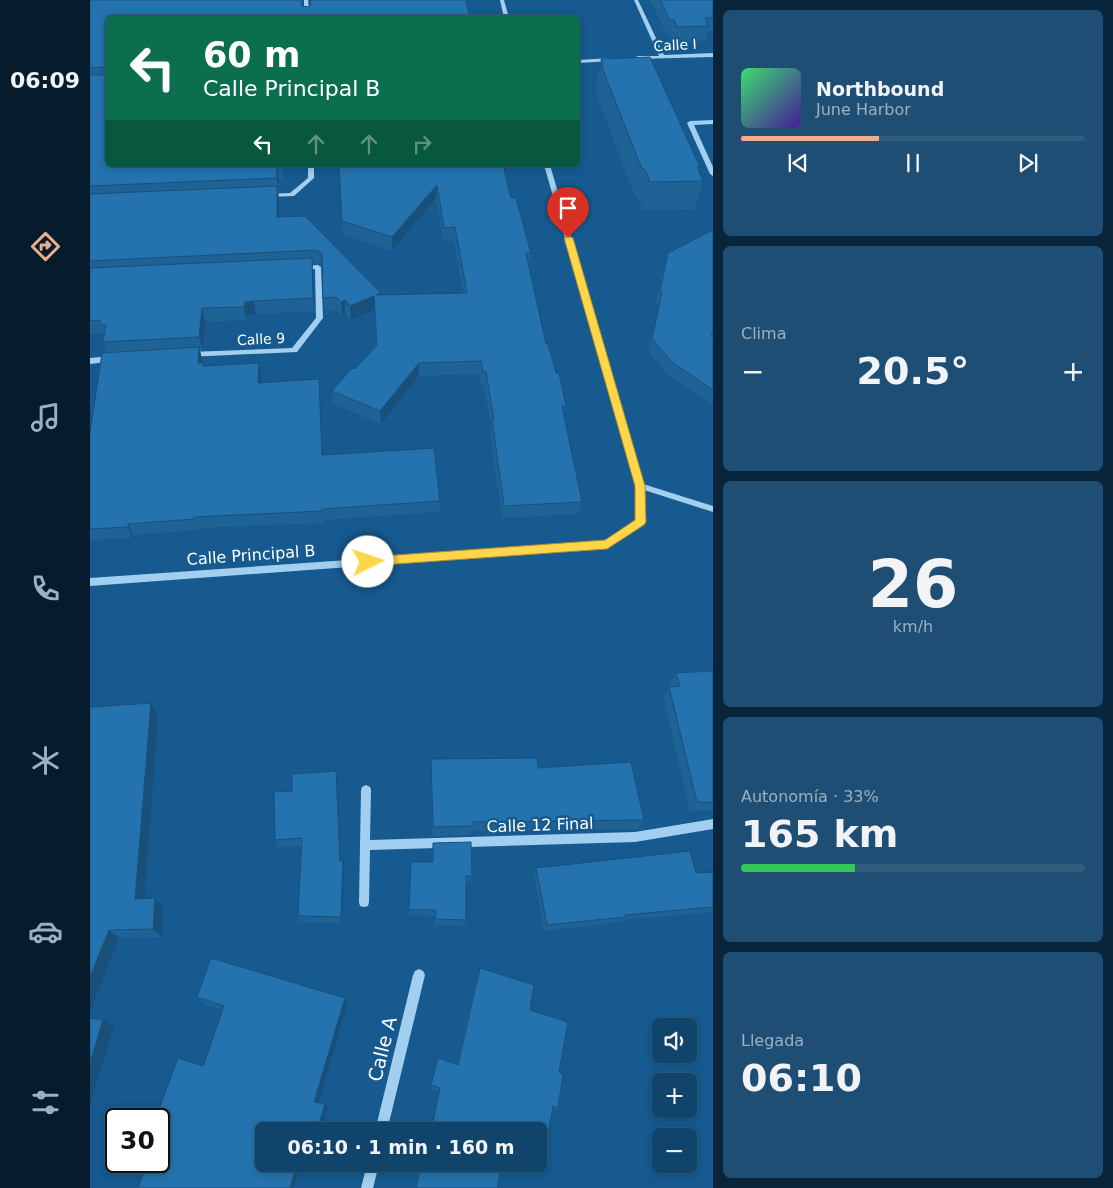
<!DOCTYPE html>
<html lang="es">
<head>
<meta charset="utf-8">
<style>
  :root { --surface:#10446b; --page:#1e4e73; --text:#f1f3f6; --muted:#9cb0c1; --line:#305c7e; --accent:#eead8d }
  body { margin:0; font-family:"DejaVu Sans",sans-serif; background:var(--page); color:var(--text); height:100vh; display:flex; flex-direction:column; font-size:19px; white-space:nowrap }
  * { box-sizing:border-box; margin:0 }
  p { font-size:16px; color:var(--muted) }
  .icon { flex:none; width:28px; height:28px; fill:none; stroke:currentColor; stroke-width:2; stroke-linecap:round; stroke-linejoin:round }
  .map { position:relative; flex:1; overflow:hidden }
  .panel { display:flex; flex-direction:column; gap:10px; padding:10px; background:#09253b; width:400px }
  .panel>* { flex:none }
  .hud { position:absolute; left:15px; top:15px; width:475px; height:152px; border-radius:8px; box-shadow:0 2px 8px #0003,0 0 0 1px var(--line); background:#0b6e4f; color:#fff; overflow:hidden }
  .controls { position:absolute; left:562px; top:1018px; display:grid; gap:10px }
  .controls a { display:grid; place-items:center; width:45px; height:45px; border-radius:8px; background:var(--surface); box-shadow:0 2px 8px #0003,0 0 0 1px var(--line); font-size:25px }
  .speed { position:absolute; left:15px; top:1108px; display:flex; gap:10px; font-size:25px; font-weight:700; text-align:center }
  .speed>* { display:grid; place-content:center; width:65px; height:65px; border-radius:50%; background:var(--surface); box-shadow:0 2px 8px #0003,0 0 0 1px var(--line); line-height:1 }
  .speed .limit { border:2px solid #111; border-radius:8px; background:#fff; color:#111 }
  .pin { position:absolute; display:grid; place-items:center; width:42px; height:42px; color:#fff; margin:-51px -21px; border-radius:50% 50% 50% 0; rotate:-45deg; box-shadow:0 0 5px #0007 }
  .pin .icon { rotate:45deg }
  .me { position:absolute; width:55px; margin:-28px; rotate:86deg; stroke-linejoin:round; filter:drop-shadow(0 0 4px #0008) }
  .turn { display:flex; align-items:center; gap:18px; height:105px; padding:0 15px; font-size:22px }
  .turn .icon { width:65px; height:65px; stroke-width:2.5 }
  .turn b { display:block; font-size:35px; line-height:42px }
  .lanes { display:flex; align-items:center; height:48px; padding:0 15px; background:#0003; justify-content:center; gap:25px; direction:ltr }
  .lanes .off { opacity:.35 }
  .big { font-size:38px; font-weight:600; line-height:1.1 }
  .panel .widget { flex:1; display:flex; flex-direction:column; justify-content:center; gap:8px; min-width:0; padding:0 18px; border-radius:8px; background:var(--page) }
  .panel .dial { align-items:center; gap:0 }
  .dial b { font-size:65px; line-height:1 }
  .song { display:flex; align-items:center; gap:15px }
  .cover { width:60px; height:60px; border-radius:8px; background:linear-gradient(135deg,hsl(140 70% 55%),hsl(260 70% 35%)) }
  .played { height:5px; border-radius:2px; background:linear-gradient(90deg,var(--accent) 40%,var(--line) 40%) }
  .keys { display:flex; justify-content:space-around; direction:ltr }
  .heat { display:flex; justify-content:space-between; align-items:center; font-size:28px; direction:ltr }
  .charge { height:8px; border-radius:4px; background:linear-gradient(90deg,#34c759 33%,var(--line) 0) }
  .trip { position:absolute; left:165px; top:1122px; width:292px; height:50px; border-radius:8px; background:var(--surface); box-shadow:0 2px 8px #0003,0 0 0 1px var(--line); font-weight:600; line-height:50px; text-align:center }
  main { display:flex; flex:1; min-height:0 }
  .tab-bar { display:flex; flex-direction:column; width:90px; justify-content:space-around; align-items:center; background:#061b2b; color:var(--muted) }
  .tab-bar .icon { width:35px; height:35px }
  .tab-bar .current { color:var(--accent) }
  .tab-bar b { font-size:22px; color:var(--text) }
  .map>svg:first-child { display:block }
</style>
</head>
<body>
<main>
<nav class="tab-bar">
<b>06:09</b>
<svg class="icon current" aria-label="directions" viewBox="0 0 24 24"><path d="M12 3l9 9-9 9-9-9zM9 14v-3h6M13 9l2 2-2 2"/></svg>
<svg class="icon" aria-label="music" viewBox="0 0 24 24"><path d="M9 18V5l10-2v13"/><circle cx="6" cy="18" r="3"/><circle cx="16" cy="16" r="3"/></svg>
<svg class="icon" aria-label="phone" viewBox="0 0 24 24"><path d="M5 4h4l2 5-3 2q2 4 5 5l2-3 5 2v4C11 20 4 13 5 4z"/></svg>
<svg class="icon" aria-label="climate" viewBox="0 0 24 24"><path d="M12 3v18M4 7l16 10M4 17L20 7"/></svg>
<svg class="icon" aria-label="car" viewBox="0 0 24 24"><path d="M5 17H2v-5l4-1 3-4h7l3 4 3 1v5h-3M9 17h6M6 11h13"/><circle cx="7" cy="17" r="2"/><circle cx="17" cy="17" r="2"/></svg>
<svg class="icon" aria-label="filters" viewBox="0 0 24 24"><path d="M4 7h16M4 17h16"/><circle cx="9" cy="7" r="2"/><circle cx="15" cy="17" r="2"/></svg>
</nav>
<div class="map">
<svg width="623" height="1188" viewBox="0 0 623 1188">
  <rect width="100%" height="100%" fill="#165a8f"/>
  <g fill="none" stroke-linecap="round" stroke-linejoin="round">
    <path fill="#a2cff0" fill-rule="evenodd" d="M214,0H218L220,18H214Z
      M410,0H414L419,18H414Z
      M544,0H548L574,55L623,53V57L546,59V57L548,56H569Z
      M520,58L522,59V61L488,63V60Z
      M623,120V124L604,125L623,167V176L620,174L597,123L600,121Z
      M218,165H224V178L204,196L176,197L175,196L178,194L200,193L218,178Z
      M454,165H460L553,484L623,506V512L554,490V522L553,524L517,548L0,586V578L515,542L546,521V486Z
      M228,265L231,267L233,318L207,352L97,357L96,355L100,352L202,348L226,318L225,269L212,270L209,268L212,266Z
      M22,356L25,357V361L0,364V358Z
      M276,785L280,787L281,790L280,840L545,832L623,819V829L545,842L280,850L279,902L278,906L274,907L270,906L269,902L271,790L272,787Z
      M329,969L333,971L335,975L297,1131H285L323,975L325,971Z
      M277,1164H289L283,1188H271Z"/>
  </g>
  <path fill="#1f6396" d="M0,0H212V6L219,7L220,5V0H376L18,18V165H193V179H189V192H188L189,199V217L291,293V295L373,293L364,241H353L346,198L302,251L253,235L249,165L421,198L441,253L438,266L456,344L476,406L474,416L492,502L489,514L412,518L400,432L401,426L394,385H391L389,374L329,376L291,424L243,404L242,391L265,369L286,345L285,309L261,320L255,314L252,315L247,310L235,311L232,266L228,263H222L224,311L166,314L157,315L156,320L115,322L113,351H110L112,359V363H113V366L169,363L171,375V383L229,379L230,391L232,455L350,501V512L234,520V523L108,528L107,530L43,535L42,538L0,540V433L17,352L13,342L14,338L12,333L0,334Z
    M560,0H623V32H617L615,41L584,42L580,34H576Z
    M511,59L610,167L609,171L613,181L605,209L553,210L548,197H545L506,93L507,89L506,87Z
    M623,230V406L578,375L558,351L569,304L566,303L574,265L578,253Z
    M623,671V811H600L573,697L579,687H581L580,684L586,673Z
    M0,707L68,717L55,898L73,907L72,937L29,938L0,1012Z
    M341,759L448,768L554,820L548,829L381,831L380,835L342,836L341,770Z
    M246,771L247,779L251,861L254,868L252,923L210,922L208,916L211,846L187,847L185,840L202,791Z
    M343,843L382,876L380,882H376V920L375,926L344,925L345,916L319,915L321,862H342Z
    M446,868L606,873L623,872V912L532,920L530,922L454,931L444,875Z
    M390,968L440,1010L469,1072L468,1108L462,1111L455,1152L449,1153V1131H340L349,1092L340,1089L346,1063L367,1065L387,975Z
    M107,997L255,998L257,1005L228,1102L235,1104L238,1107L231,1131H174V1164H211L204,1188H48L55,1169H60L113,1066L133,1010L115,1004Z
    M333,1164H412L407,1188H325L329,1170L332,1171Z"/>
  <path fill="#19507a" d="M187,166L189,179V192L187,178Z
    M347,185L346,198L302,251V237Z
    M187,186L189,199V231L187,217Z
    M222,258L223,271L224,311L223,298Z
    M284,296L285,309L261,320L260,306Z
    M255,300V314L252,315L251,302Z
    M164,301L166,314L157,315L156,320L154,307L155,302Z
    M112,308L115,322L113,351L109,337Z
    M109,347L112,359L111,375L108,363Z
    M169,363L171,375V395L168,383Z
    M329,363V376L291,424L290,411Z
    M229,379L230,391L233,467L232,455Z
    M38,524L43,535L42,538L38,527Z
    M61,703L68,717L54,908L45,899Z
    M246,771L247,779L251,868L250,861Z
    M253,861L254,868L252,923L251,917Z
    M65,898L73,907L72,937L63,929Z
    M19,930L29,938L0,1012V977Z
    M255,998L257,1005L228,1105L224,1102Z
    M13,1020L24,1026L0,1105V1063Z
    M235,1104L238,1107L231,1131H227Z
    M207,1164H211L204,1188H200Z"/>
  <path fill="#2473ae" stroke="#19507a" d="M0,0H211L212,6L219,7L221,5L220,0H376L380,18H18V165L192,166H187V178L0,186V75H15L16,73L14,67L0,68Z
    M570,0H623V18H615L618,26L587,27L584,20H580Z
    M560,57L610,167H607L613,181L560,182L555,169H552L511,65H513L511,59Z
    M249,165H413L421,198H426L441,253H436L456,344H458L466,373H469L476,406H472L492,502L414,506L402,420H404L396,372H393L391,361L329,363L290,411L242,391L262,368L265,369L287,345L284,296L260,306L255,300L251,302L246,297L233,298L232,254L227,250L0,261V194L187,186V217L215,216L291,293L286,295L377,293L365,227L354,228L347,185L302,237L252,221Z
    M623,230V334L621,335L623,336V390L582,362L562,339L572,292L570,291L578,253Z
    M222,258L223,298L164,301L155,302L154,307L112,308L109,337L13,342L16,325H10V320L0,321V268Z
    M109,347L108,363H113V366L169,363L168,383L229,379L232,455L344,448L350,501L232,509V511L104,517V519L38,524V527L0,529V433L12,353Z
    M623,671V802H607L579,687L590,686L586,673Z
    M61,703L45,899L65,898L63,929L19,930L0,977V707Z
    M447,758L448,768L541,762L554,820L382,822V826L343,827L341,759Z
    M246,771L250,861H253L251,917L208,916L212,838L185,840L184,792L202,791V774Z
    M381,842L382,876H376V920L345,919L346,910H319L321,862H343V843Z
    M600,851L606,873L623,872V907L535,915V917L457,925L446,868Z
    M121,958L255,998L224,1102L235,1104L227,1131H174V1164H207L200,1188H48L55,1169L59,1170L62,1161H69V1144L80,1112L69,1109L88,1058L113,1066L134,1006L107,997Z
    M390,968L444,985L440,1010L478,1022L469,1072L473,1074L468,1108L463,1106L455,1152L449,1150V1131H341L350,1088L341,1085L348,1058L368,1065Z
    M0,1018L13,1020L0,1063Z
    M334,1164H412L407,1188H326L330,1170L332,1171Z"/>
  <path fill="#ffd54a" stroke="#a68a30" d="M478,236L483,238L555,486L556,522L554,525L517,549L278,566L274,565L273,562L278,557L515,540L545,520V486L474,238Z"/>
  <g text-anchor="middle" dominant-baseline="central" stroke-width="5" stroke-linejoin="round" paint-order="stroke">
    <g font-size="14" fill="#fff" stroke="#165a8f">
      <text transform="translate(585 45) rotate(-3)">Calle I</text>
      <text transform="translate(171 339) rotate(-3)">Calle 9</text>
    </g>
    <g font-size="16" fill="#fff" stroke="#165a8f">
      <text transform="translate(161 555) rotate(-4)">Calle Principal B</text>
      <text transform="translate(450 825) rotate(-2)">Calle 12 Final</text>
    </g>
    <g font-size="19" fill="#fff" stroke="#165a8f">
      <text transform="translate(292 1049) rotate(-76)">Calle A</text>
    </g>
  </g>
</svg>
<div class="controls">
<a><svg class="icon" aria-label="sound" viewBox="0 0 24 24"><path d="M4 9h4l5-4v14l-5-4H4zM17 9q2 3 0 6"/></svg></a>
<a>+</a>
<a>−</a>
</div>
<div class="speed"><div class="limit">30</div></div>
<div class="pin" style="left:478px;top:238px;background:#d93025"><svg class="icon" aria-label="arrive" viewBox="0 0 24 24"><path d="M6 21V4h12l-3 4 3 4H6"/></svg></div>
<svg class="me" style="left:278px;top:562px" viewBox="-20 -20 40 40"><circle r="19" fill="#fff"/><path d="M0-13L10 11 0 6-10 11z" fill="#ffd54a"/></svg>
<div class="trip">06:10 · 1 min · 160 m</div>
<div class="hud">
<div class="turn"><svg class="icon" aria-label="left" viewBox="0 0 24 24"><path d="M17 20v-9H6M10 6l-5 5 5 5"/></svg><div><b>60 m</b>Calle Principal B</div></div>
<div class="lanes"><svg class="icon" aria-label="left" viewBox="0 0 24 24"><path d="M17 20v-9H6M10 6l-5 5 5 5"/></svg><svg class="icon off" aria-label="ahead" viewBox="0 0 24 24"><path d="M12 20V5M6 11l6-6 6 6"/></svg><svg class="icon off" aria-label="ahead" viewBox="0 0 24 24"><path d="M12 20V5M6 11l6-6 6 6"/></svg><svg class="icon off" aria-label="right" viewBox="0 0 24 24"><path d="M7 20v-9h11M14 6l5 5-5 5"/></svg></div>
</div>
</div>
<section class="panel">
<div class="widget">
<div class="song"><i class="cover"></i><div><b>Northbound</b><p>June Harbor</p></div></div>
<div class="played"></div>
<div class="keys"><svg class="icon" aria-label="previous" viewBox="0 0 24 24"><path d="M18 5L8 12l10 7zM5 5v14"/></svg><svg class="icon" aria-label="pause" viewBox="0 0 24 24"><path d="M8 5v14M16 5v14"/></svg><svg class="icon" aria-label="next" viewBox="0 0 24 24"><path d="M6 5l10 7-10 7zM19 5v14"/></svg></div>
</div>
<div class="widget"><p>Clima</p>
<div class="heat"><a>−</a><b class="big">20.5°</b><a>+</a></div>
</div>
<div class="widget dial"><b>26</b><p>km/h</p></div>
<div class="widget"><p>Autonomía · 33%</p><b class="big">165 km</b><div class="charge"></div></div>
<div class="widget"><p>Llegada</p><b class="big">06:10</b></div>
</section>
</main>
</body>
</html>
